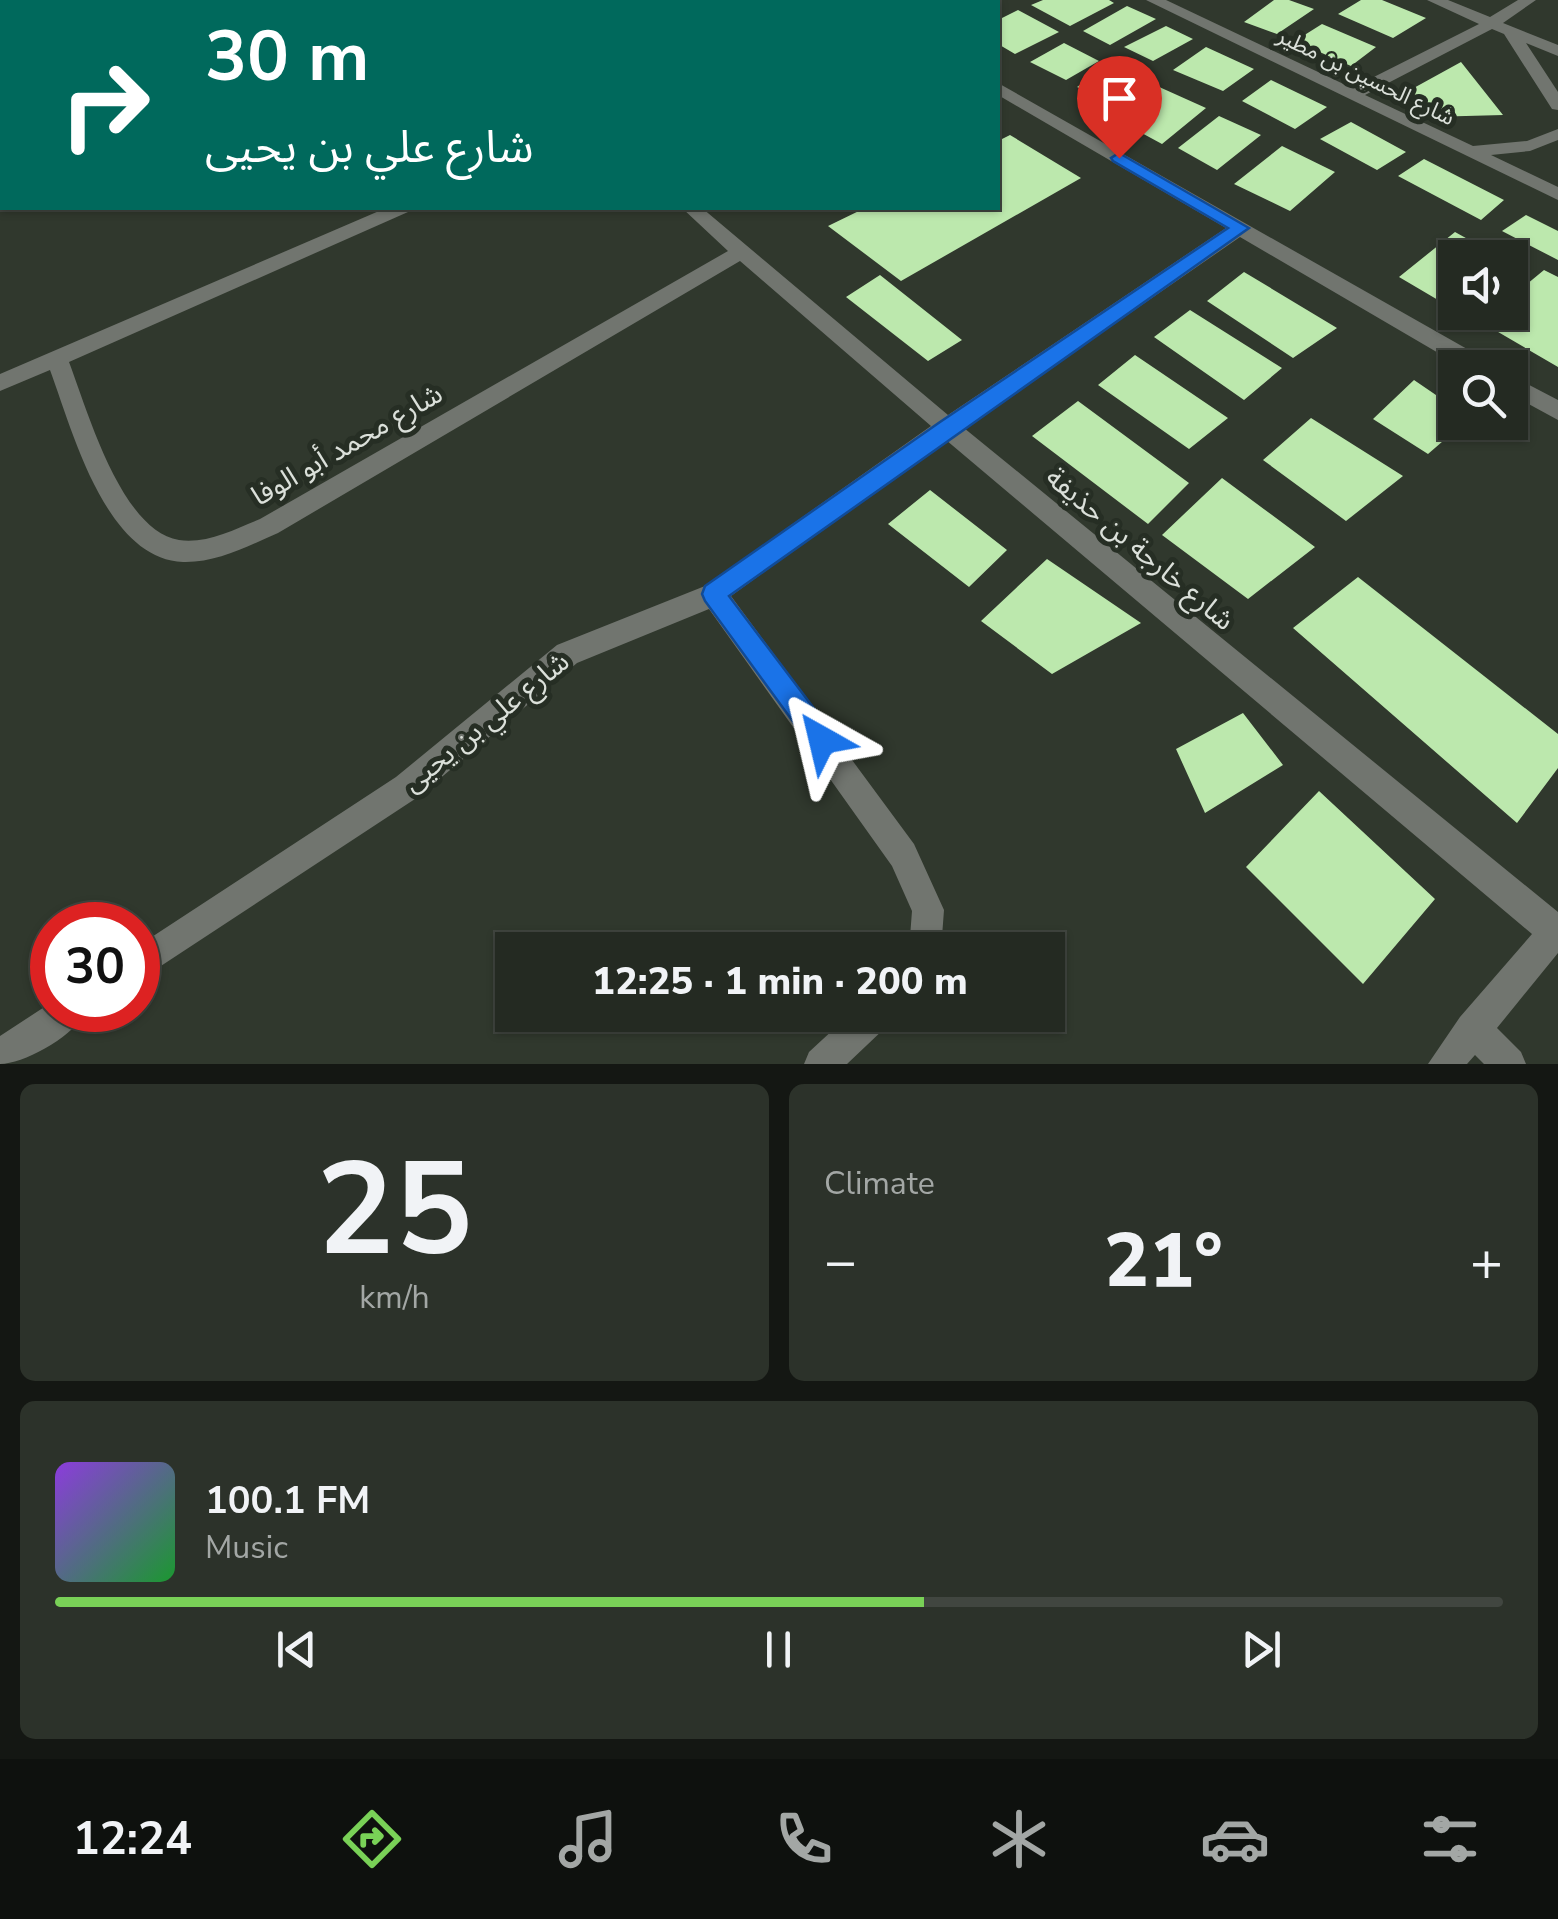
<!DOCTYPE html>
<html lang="en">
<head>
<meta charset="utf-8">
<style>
  :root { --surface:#242a22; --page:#2c322a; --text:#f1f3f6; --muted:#a3a7a5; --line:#414640; --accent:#79d157 }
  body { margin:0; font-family:"Nunito Sans","Noto Sans Arabic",sans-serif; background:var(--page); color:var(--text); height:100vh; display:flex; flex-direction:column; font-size:38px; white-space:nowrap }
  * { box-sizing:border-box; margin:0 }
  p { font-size:32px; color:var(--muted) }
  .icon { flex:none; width:55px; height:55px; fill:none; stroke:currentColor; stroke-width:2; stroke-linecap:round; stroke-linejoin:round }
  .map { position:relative; height:1064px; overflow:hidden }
  .side { display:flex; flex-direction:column; gap:20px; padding:20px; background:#141713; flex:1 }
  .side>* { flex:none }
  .banner { position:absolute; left:0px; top:0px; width:1000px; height:210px; box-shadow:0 2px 8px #0004,0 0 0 2px var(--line); background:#00695c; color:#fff; overflow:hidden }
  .fabs { position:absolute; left:1438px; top:240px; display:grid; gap:20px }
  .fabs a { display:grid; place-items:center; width:90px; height:90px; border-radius:0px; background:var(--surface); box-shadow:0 2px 8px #0004,0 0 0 2px var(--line); font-size:50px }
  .speed { position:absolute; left:30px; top:902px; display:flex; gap:20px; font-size:50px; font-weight:700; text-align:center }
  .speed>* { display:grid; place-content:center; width:130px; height:130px; border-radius:50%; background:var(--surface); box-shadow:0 2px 8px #0004,0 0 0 2px var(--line); line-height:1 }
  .speed .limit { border:15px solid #d22; background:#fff; color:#111 }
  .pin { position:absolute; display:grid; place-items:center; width:85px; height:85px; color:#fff; margin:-102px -42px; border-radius:50% 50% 50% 0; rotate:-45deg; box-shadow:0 0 10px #0007 }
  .pin .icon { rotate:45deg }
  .me { position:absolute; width:110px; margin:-55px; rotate:323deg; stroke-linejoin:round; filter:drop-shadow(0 0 8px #0008) }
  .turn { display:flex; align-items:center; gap:35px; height:210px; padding:0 40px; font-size:45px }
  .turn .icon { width:130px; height:130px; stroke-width:2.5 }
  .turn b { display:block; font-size:70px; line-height:85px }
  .big { font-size:75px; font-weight:800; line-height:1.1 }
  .side .card { flex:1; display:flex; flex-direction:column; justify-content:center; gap:15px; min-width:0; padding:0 35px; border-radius:15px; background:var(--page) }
  .side .dial { align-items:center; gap:0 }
  .dial b { font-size:130px; line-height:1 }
  .song { display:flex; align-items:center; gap:30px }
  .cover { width:120px; height:120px; border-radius:15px; background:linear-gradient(135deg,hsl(270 70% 55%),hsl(130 70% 35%)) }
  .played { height:10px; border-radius:5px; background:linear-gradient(90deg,var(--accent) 60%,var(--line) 60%) }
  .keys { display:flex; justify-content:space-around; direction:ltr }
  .heat { display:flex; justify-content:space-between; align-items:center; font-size:55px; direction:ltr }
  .side .tiles { flex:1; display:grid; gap:20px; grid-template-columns:1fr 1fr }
  .card:last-child { grid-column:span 2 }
  .trip { position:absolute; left:495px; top:932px; width:570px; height:100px; border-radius:0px; background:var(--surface); box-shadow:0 2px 8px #0004,0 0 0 2px var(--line); font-weight:800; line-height:100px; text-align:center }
  .tab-bar { display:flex; height:160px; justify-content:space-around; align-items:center; background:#0e110e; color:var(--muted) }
  .tab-bar .icon { width:70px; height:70px }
  .tab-bar .current { color:var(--accent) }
  .tab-bar b { font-size:45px; color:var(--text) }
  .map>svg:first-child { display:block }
</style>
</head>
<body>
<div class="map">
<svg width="1558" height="1064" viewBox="0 0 1558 1064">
  <rect width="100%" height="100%" fill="#30382d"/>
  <path fill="#bce8ad" d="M1043,0H1109L1114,3L1070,26L1031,5Z
    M1274,0H1289L1314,9L1277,34L1244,22Z
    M1361,0H1382L1426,18L1393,38L1338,14Z
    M1127,6L1156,19L1110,45L1083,31Z
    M1018,10L1059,32L1015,54L998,44V20Z
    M1322,24L1376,47L1351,66L1295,41Z
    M1166,26L1193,39L1153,61L1124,47Z
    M1064,43L1099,61L1066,80L1030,62Z
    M1206,47L1254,69L1223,91L1173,70Z
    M1461,62L1503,115L1428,117L1401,95Z
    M1107,65L1138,79L1107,101L1077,87Z
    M1271,80L1327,107L1295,129L1242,101Z
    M1157,86L1206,108L1162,144L1114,118Z
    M1219,116L1261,135L1217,170L1178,148Z
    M1351,122L1406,152L1377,170L1320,139Z
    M1010,135L1081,178L901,281L828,226L865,208H998V141Z
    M1282,146L1335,172L1290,211L1234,184Z
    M1424,159L1504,200L1481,220L1398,176Z
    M1526,215L1558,231V260L1502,231Z
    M1455,232L1502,258H1455V310L1399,277Z
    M1544,270L1558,277V367L1481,322L1492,312H1510V298Z
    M1244,272L1337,328L1293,358L1207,301Z
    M880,275L962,340L928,361L846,297Z
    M1190,310L1282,368L1244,400L1154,337Z
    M1135,355L1228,418L1189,449L1098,385Z
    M1414,380L1455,408V422H1465L1428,454L1373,419Z
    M1078,401L1189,483L1148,524L1032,436Z
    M1311,418L1403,476L1346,521L1263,460Z
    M1222,478L1315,547L1248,599L1162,535Z
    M930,490L1007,550L969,587L888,524Z
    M1047,559L1141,623L1052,674L981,621Z
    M1358,577L1558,734V768L1517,823L1293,628Z
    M1243,713L1283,765L1205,813L1176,749Z
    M1319,791L1435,899L1363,984L1246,867Z"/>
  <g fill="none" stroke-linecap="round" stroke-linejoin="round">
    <path fill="#71756f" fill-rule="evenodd" d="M178,0H194L196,2H180Z
      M479,0H496L498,2H481Z
      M838,0H857L859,2H840Z
      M1146,0H1166L1352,88L1479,24L1427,0H1448L1490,17L1518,0H1536L1503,23L1558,45V56L1526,43L1558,92V110L1552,109L1504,34L1492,29L1365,95L1473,146L1527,141L1558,129V140L1530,151L1491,155L1558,187V200Z
      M998,83L1490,362L1493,368H1464L1240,237L964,428L1558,912V953L1497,1028L1521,1052L1526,1064H1484L1475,1055L1467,1064H1428L1460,1017L1532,934L946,440L731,596L914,844L944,910L941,950H909L912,911L892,866L709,609L577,663L418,797L138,981V946L396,777L557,645L705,586L931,426L740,261L278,533C248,546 216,563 183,562C105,559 72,429 50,370L0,391V374L386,208H410L408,212L69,362C87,409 121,531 179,540C207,544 235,529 260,519L728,251L682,208H702L948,415L1226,228L998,95Z
      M2,175V187L0,188V176Z
      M1510,375L1558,400V420L1510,394Z
      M52,1002V1010H87C77,1034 25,1064 0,1064V1036Z
      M849,1015H891L886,1027L847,1064H804L809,1052Z"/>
  </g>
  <path fill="#1a73e8" stroke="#114b97" stroke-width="2.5" d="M1119,153L1249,228L729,596L831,731L835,740L831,749L822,753L813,749L705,601L702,594L705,586L940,422L1228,228L1113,161L1111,158Z"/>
  <g text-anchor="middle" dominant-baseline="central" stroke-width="10" stroke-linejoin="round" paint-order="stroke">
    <g font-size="22" fill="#dbe0da" stroke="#262e24">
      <text transform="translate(1366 77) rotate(26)">شارع الحسين بن مطير</text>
    </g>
    <g font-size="28" fill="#dbe0da" stroke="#262e24">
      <text transform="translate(347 445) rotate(-30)">شارع محمد أبو الوفا</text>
      <text transform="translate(1140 549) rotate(40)">شارع خارجة بن حذيفة</text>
      <text transform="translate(486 722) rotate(-39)">شارع علي بن يحيى</text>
    </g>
  </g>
</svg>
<div class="fabs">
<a><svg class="icon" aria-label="sound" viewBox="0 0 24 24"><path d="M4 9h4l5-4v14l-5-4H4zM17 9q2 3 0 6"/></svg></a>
<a><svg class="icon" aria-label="search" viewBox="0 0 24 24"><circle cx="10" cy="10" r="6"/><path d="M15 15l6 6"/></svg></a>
</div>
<div class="speed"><div class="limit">30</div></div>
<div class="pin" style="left:1119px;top:158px;background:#d93025"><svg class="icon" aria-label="arrive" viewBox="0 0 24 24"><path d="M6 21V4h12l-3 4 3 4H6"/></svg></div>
<svg class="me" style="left:822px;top:740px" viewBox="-20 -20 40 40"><path d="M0-17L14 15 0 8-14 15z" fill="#1a73e8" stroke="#fff" stroke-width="4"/></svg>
<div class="trip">12:25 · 1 min · 200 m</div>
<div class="banner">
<div class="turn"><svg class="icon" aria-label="right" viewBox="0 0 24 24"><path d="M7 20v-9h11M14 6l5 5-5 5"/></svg><div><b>30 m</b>شارع علي بن يحيى</div></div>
</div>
</div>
<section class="side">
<div class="tiles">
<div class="card dial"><b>25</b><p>km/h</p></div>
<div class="card"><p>Climate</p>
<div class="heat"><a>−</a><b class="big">21°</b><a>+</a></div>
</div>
<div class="card">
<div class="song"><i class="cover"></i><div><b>100.1 FM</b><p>Music</p></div></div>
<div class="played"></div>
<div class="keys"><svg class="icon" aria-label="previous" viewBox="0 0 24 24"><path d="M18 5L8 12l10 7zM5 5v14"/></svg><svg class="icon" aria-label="pause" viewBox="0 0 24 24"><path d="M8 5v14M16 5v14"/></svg><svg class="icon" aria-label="next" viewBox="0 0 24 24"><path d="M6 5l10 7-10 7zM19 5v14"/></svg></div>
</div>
</div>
</section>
<nav class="tab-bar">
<b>12:24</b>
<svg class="icon current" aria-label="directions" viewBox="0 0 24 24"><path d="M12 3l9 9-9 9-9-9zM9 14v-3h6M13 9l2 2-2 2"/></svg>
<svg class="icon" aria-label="music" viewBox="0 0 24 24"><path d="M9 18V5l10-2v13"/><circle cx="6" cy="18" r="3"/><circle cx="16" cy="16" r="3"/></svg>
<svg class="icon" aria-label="phone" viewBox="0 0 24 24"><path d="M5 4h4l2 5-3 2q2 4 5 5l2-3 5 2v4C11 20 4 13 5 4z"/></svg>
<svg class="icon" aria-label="climate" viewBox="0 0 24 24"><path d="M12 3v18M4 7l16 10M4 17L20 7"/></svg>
<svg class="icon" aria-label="car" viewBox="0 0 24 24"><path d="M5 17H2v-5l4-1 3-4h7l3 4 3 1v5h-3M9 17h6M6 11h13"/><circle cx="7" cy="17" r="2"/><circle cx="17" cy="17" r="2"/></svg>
<svg class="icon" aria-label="filters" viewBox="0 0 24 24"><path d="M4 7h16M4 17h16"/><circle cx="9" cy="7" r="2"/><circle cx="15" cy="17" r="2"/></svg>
</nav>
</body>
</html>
